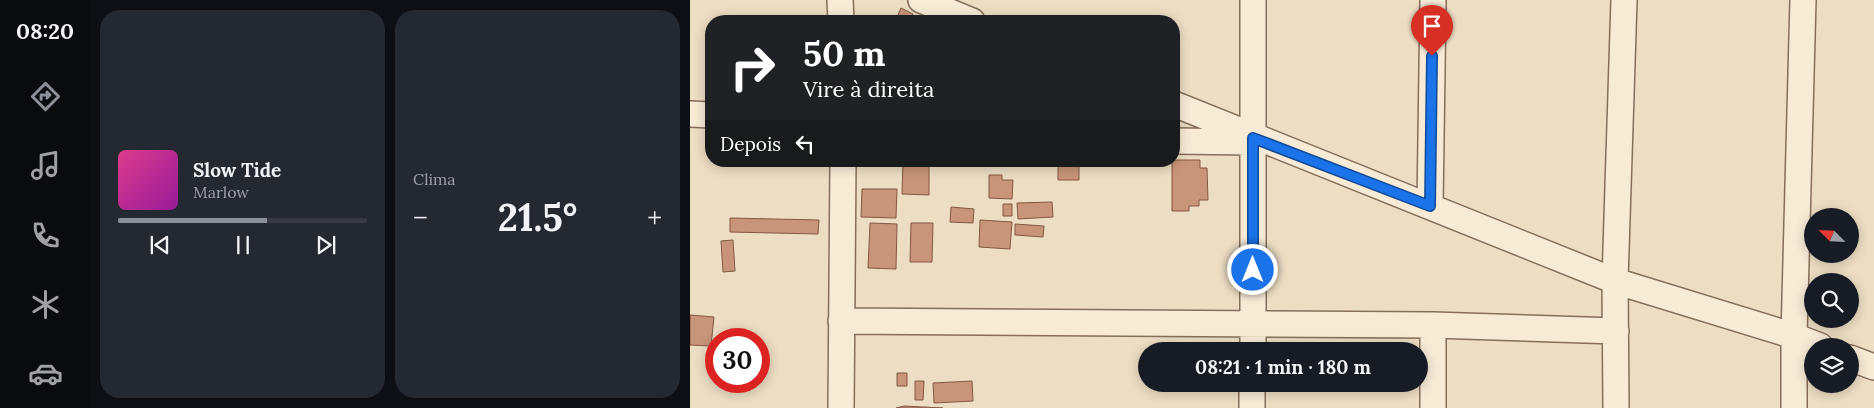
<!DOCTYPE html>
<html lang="pt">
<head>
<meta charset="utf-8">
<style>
  :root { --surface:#171b24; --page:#242831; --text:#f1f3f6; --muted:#9ea1a6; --line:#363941; --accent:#8c9099 }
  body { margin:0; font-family:Lora,serif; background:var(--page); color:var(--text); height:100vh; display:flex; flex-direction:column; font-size:19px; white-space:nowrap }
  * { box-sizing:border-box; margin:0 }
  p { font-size:16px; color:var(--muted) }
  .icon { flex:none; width:28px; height:28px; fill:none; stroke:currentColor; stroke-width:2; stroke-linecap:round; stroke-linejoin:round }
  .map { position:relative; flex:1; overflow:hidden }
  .panel { display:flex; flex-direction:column; gap:10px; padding:10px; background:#0d0f14; width:600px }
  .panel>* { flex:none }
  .guide { position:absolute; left:15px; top:15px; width:475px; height:152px; border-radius:20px; box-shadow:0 2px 12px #0003; background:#202124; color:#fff; overflow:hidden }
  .needle { width:32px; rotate:294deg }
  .fabs { position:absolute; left:1114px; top:208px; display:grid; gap:10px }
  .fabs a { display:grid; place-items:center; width:55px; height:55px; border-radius:50%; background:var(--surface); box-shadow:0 2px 12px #0003; font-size:25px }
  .speed { position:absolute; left:15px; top:328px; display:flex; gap:10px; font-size:25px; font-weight:700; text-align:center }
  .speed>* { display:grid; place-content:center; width:65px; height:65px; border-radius:50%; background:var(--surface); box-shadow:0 2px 12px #0003; line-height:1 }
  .speed .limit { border:8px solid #d22; background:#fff; color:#111 }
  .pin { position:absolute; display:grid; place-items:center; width:42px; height:42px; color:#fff; margin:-51px -21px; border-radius:50% 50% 50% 0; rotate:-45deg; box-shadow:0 0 5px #0007 }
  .pin .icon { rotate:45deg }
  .me { position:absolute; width:55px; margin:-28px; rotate:0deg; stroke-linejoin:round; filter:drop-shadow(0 0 4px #0008) }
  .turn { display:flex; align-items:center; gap:18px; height:105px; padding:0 15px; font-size:22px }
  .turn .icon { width:65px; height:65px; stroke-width:2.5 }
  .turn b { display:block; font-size:35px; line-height:42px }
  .then { display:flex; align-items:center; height:48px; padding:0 15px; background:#0003; gap:10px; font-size:19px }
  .big { font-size:38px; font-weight:700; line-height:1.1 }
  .panel .widget { flex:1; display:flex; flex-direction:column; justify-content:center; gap:8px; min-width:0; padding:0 18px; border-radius:20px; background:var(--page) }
  .song { display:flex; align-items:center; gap:15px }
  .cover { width:60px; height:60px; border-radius:8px; background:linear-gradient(135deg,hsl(330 70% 55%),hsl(300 70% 35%)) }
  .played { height:5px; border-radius:2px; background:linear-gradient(90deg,var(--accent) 60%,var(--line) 60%) }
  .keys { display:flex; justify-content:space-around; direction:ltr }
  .heat { display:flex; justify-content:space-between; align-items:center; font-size:28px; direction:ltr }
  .panel .tiles { flex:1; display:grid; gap:10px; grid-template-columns:repeat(2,1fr) }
  .trip { position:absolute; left:448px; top:342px; width:290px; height:50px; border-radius:25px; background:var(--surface); box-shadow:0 2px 12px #0003; font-weight:700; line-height:50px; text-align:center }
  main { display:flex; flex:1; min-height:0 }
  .tab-bar { display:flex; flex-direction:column; width:90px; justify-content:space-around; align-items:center; background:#090b0e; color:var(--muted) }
  .tab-bar .icon { width:35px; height:35px }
  .tab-bar .current { color:var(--accent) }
  .tab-bar b { font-size:22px; color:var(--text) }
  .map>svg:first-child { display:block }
</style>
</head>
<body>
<main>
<nav class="tab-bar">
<b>08:20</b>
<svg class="icon current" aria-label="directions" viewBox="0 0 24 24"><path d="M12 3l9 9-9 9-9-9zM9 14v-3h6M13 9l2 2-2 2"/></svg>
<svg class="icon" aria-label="music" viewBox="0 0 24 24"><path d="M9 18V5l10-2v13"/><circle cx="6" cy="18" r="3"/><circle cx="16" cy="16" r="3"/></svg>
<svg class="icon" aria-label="phone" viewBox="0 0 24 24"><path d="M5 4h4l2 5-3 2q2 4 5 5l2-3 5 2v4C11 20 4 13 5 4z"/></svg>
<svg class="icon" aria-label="climate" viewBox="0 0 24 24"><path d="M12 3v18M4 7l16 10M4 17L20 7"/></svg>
<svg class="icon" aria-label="car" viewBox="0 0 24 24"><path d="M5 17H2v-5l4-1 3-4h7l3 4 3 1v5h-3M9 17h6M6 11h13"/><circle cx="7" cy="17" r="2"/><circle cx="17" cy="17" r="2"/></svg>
</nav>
<section class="panel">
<div class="tiles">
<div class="widget">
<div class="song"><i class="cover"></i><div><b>Slow Tide</b><p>Marlow</p></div></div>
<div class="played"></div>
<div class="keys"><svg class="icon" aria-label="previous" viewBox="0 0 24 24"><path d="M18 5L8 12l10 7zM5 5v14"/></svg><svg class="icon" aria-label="pause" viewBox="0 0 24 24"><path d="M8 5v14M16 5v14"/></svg><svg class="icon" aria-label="next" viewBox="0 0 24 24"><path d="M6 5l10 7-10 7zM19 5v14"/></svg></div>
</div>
<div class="widget"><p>Clima</p>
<div class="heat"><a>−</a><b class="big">21.5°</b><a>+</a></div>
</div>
</div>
</section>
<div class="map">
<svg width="1184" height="408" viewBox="0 0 1184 408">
  <rect width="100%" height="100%" fill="#ecddc3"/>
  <path fill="#c9957a" stroke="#845741" d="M211,8L223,14L220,21L206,19Z
    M484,160H510V168H517L518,200H509V206H499V211H482V161Z
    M213,161H239V195L212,194Z
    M368,161H389V180H368Z
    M299,175H312V180H323L322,199L299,198Z
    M172,189H207L206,218L171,217Z
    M362,202L363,217L328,219L327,203Z
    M313,204H322V216H313Z
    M261,207L284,209L283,223L260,222Z
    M40,218L129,220L128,234L40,232Z
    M290,220L322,222L320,249L289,247Z
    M180,223L207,224L206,269L178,268Z
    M221,223H243L242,262H220Z
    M325,224L354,226L353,237L325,235Z
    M43,240L45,271L33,272L31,241Z
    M0,315L24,317L21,346L0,345Z
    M207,373H217V386H207Z
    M225,381H234L233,400H225Z
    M282,381L283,401L244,403L243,383Z
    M214,406L253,408H206Z"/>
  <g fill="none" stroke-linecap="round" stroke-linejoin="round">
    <defs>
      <path id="minor" d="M150,0L151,21
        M231,0L282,21
        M563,0V351
        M484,104L925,281L1104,336L1130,346
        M0,114L21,115
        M484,141L561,142
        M740,206L743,0
        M151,321L743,325L926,331
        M1160,358L1184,367
        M151,408L153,161
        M562,408V384
        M743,408V325
        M926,408L925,281L934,0
        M1104,408V336L1113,0"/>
    </defs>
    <use href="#minor" stroke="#866e5a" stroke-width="28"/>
    <use href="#minor" stroke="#f7ebd6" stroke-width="25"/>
  </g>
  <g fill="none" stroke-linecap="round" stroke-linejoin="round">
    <defs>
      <path id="route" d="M563,270V138L740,206L742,56"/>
    </defs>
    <use href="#route" stroke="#114b97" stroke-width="12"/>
    <use href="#route" stroke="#1a73e8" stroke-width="9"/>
  </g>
</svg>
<div class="fabs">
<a><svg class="needle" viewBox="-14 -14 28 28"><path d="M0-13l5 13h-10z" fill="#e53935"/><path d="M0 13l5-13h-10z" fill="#9ea1a6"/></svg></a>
<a><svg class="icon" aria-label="search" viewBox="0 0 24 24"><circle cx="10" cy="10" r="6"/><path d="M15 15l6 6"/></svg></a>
<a><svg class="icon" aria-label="layers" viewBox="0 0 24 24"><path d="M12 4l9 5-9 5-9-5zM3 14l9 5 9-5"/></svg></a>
</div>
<div class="speed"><div class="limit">30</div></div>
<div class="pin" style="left:742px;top:56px;background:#d93025"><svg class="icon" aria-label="arrive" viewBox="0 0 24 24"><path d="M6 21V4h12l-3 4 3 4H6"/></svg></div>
<svg class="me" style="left:563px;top:270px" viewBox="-20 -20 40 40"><circle r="17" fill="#1a73e8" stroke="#fff" stroke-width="3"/><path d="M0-11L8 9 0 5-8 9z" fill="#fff"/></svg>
<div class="trip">08:21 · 1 min · 180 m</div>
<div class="guide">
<div class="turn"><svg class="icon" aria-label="right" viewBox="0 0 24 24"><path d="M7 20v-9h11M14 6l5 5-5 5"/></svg><div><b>50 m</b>Vire à direita</div></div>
<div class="then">Depois<svg class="icon" aria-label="left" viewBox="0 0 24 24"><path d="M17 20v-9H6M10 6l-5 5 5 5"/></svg></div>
</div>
</div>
</main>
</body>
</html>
